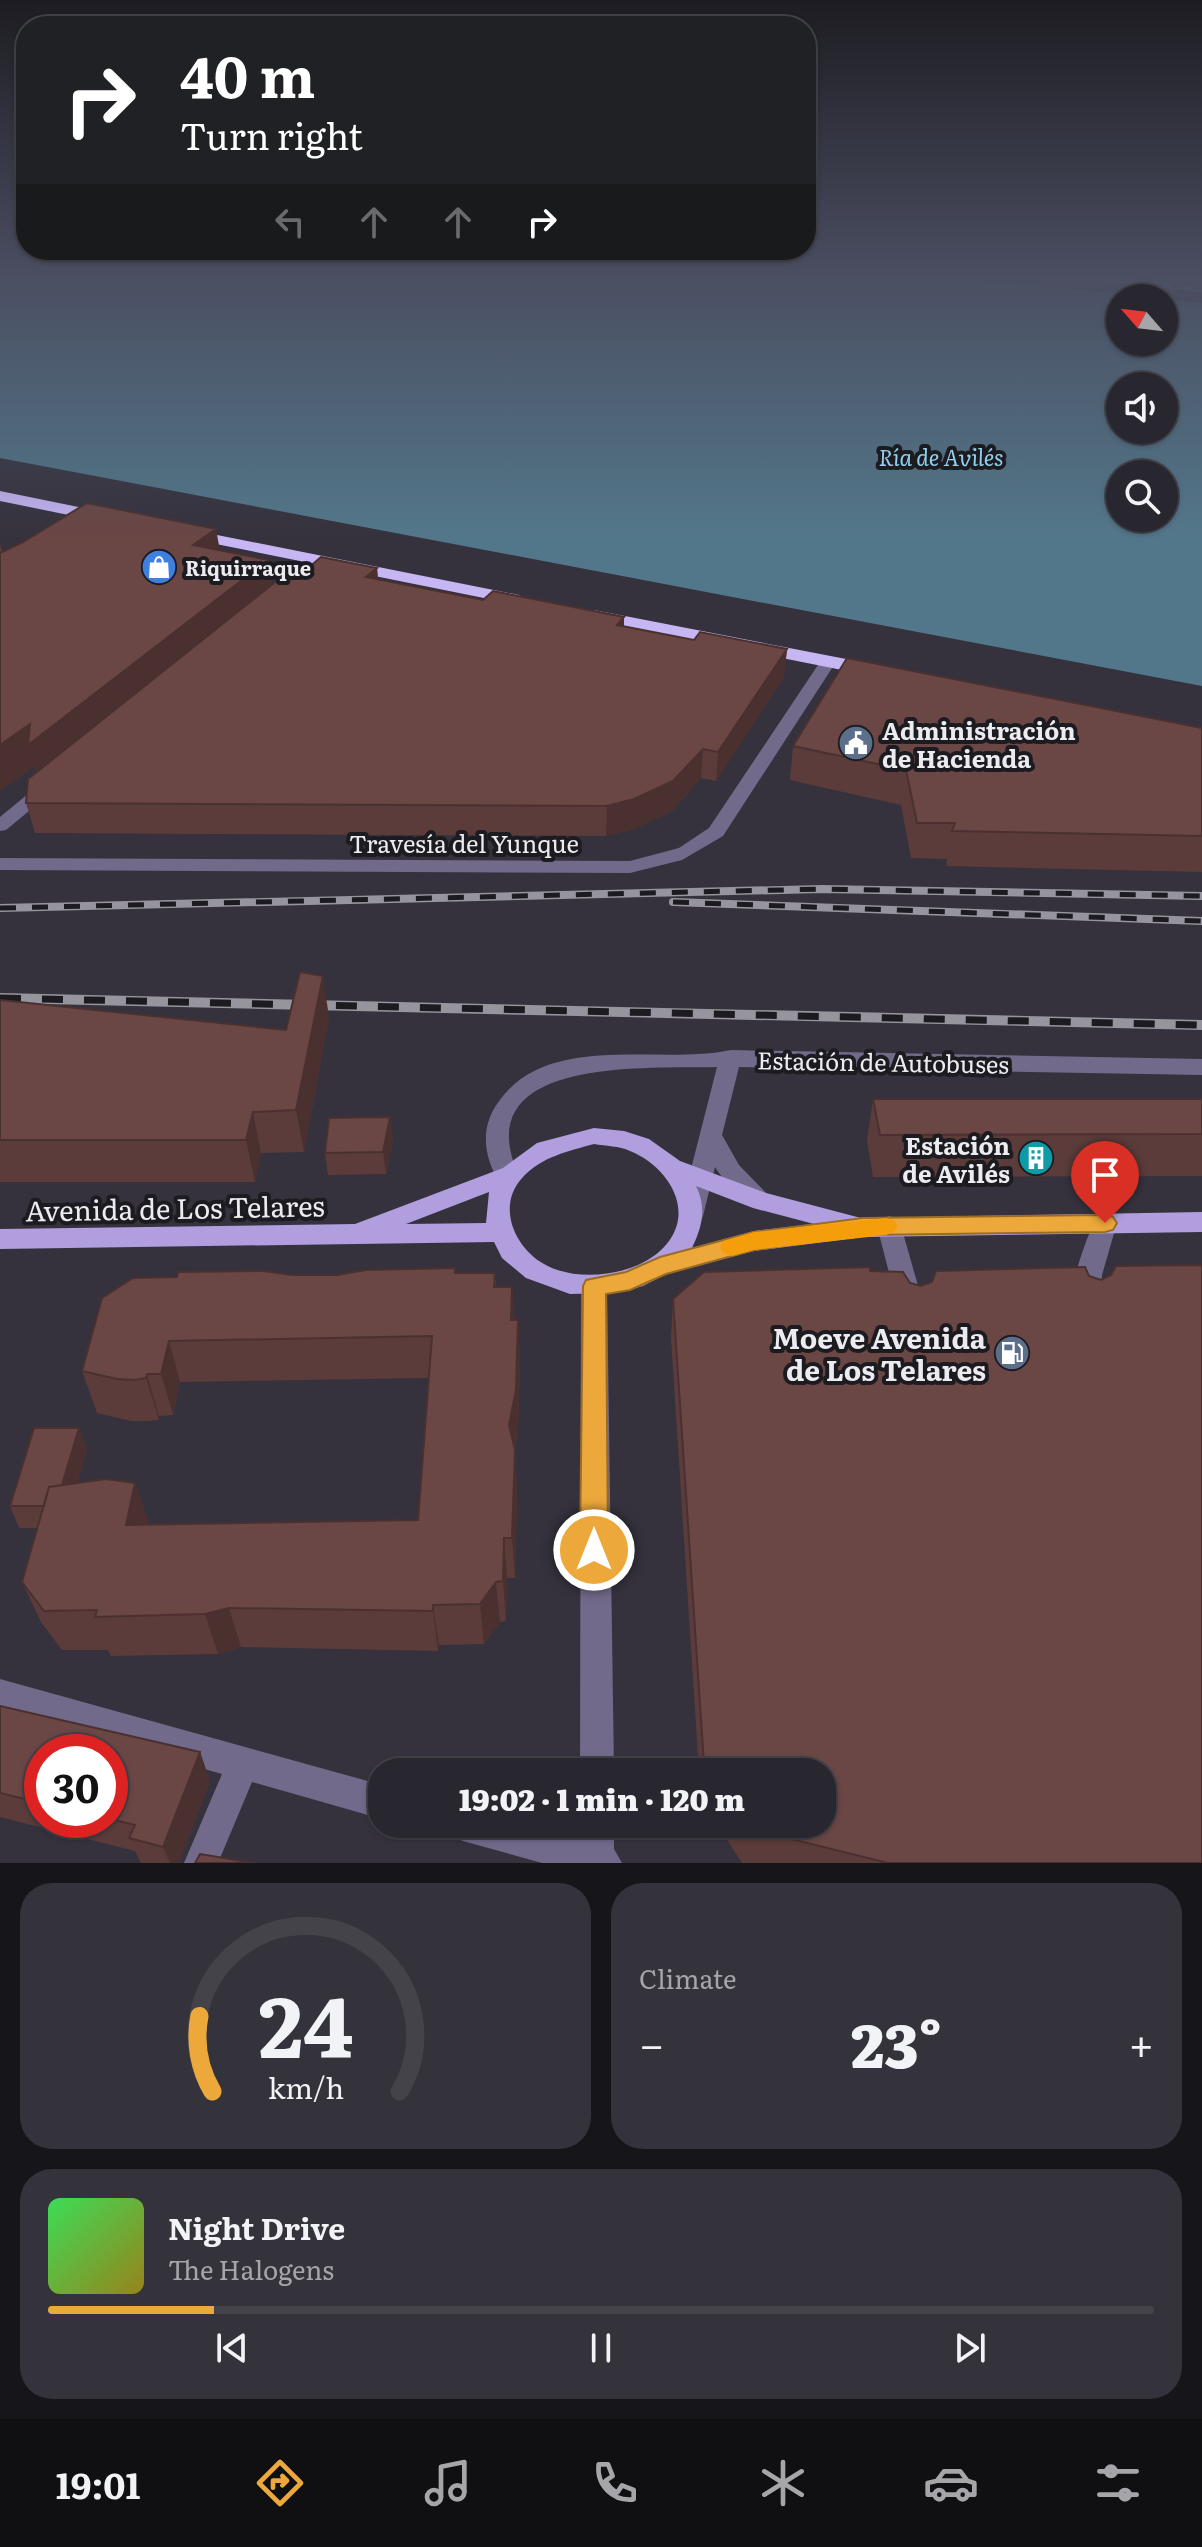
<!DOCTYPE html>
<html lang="en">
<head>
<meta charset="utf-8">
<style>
  :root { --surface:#28262e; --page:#34323a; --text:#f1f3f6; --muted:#a5a5aa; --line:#44434a; --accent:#eda83b }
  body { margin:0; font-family:Literata,serif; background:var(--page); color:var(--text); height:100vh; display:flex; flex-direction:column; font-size:30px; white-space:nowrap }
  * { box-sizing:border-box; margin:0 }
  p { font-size:26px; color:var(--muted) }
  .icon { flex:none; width:44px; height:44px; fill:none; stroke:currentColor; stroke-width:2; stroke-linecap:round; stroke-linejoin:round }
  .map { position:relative; height:1863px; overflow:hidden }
  .side { display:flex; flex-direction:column; gap:20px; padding:20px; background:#161519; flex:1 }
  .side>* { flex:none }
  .hud { position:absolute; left:16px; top:16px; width:800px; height:244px; border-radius:32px; box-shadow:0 2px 6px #0004,0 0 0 2px var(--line); background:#202124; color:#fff; overflow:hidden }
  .needle { width:52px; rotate:298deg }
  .controls { position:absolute; left:1106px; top:284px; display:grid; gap:16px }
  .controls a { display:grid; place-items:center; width:72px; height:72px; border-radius:50%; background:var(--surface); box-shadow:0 2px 6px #0004,0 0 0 2px var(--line); font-size:40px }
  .speed { position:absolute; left:24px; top:1734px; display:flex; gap:16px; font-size:40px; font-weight:700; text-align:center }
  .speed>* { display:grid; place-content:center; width:104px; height:104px; border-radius:50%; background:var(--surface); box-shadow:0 2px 6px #0004,0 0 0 2px var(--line); line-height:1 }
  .speed .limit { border:12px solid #d22; background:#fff; color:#111 }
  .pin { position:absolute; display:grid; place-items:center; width:68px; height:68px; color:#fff; margin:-82px -34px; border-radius:50% 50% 50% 0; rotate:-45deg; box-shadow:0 0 8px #0007 }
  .pin .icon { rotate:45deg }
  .me { position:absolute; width:88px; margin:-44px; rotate:0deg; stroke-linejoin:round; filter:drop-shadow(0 0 6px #0008) }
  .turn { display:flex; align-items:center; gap:28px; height:168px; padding:0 32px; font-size:36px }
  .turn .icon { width:104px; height:104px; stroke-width:2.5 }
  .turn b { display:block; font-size:56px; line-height:68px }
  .lanes { display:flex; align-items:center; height:76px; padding:0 32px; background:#0003; justify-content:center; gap:40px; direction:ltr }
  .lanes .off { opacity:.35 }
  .big { font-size:60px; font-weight:800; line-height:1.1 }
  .side .widget { flex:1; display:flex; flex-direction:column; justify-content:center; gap:12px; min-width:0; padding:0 28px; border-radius:32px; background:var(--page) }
  .side .dial { align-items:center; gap:0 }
  .dial svg { height:208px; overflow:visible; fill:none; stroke:var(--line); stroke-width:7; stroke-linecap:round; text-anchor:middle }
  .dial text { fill:var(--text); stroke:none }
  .song { display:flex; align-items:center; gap:24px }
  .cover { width:96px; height:96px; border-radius:12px; background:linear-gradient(135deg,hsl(130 70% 55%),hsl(50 70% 35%)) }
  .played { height:8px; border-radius:4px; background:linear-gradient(90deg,var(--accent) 15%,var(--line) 15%) }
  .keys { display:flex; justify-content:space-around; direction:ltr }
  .heat { display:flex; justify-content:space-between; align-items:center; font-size:44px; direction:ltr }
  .side .tiles { flex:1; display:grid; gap:20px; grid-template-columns:1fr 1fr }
  .widget:last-child { grid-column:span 2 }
  .trip { position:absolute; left:368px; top:1758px; width:468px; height:80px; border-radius:32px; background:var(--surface); box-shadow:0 2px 6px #0004,0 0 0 2px var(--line); font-weight:800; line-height:80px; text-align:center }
  .tabs { display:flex; height:128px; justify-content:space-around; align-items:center; background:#100f12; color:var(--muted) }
  .tabs .icon { width:56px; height:56px }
  .tabs .on { color:var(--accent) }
  .tabs b { font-size:36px; color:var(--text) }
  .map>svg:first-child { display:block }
</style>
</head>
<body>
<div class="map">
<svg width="1202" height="1863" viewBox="0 0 1202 1863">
  <rect width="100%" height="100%" fill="#35323d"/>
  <path fill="#53778a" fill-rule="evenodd" d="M0,278H970L1156,298H1120V342H1164V299L1202,303V686L0,458ZM1120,386H1164V430H1120ZM1120,474H1164V518H1120Z"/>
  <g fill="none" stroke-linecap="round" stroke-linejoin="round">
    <path fill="#726a8a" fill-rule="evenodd" d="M731,1050L1202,1059V1075L739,1067L722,1135L739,1165L771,1198L768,1205C746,1211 726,1184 715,1167L703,1216L700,1223L691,1225L682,1223L679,1216L717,1067C649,1069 464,1055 519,1176L515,1182L507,1185L499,1182C485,1158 480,1132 495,1107C543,1029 658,1066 731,1050Z
      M1105,1213L1114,1216L1117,1223L1102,1275L1100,1302L1096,1309L1087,1313L1078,1309C1066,1285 1085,1247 1093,1223L1096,1216Z
      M889,1216L898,1219L901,1226L921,1296L917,1303L908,1306L899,1303L895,1296L877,1226L880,1219Z"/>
    <path fill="#726a8a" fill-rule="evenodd" d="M828,657L836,662L723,836L682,860L630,873L0,870V858L630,861L679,848L709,828L822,659Z
      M46,783L55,788L52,792L6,830L0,831V817L40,784Z
      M594,1276L603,1279L607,1286L614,1772H580L581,1286L585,1279Z
      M0,1679L382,1785V1819L252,1782L218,1863H184L222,1774L0,1711Z
      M446,1824H526L580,1839V1824H614V1849L622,1863H542L463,1841L451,1836Z"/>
    <path fill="#b09edf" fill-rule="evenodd" d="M594,1128L624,1131L649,1139L680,1161L766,1193L861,1218L1202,1212V1232L863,1237L754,1251L666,1274L643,1286L614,1293L570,1294L526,1278L502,1258L494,1242L0,1249V1229L355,1224L503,1168L537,1143ZM594,1144C606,1146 619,1146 630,1151C663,1164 693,1203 671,1238C648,1275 580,1285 544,1264C514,1247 496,1205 523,1177C541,1157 569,1151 594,1144ZM696,1186L753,1208L814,1224L754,1231L692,1248C702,1227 707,1208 696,1186ZM489,1192L486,1223L406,1224Z"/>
    <path fill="#c6b6f4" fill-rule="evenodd" d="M0,491L103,512L111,517L103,522L0,501Z
      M187,529L519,595L528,600L519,605L181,537L179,534Z
      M594,610L872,664L882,670L872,676L588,619L585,615Z"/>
    <defs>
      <path id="rail-far2" d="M1093,278L1202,289"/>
      <path id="rail-far1" d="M673,902L1202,921
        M0,908L822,889L1202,896"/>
      <path id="rail" d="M0,998L1202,1025"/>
    </defs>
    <use href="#rail-far2" stroke="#96949d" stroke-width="5"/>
    <use href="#rail-far1" stroke="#96949d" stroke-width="8"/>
    <use href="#rail" stroke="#96949d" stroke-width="10"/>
    <use href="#rail-far2" stroke="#1c1b20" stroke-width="3" stroke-dasharray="10" stroke-linecap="butt"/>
    <use href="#rail-far1" stroke="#1c1b20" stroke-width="5" stroke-dasharray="16" stroke-linecap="butt"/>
    <use href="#rail" stroke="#1c1b20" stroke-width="7" stroke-dasharray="21" stroke-linecap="butt"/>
  </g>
  <path fill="#5b3c3b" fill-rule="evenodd" d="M0,544L2,552L220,550L268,560L272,585L301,574L377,568L378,579L694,640L787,649L784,677L716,781L701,778L672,811L634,829L606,836L35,833L26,803L36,773L34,766L0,791Z
    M1202,728V872L946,866L947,859L911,858L901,805L790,780L793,746Z
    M0,1000L286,1030L329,1017L304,1152L261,1153L255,1182H0Z
    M873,1099H1202V1176L873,1177L867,1141Z
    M390,1117L393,1139L386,1174L328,1175L325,1153Z
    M870,1271L921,1286L1089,1276L1101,1280L1202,1863H742L717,1824H822V1772H699L671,1338L673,1299Z
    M495,1273L496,1287H512L514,1320H518L520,1362L518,1432L515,1451L517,1492L515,1578H507L506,1621L500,1622L484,1644L439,1645L438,1651L241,1647L218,1654L111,1656L108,1650H62L41,1622L22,1582L38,1528H19L10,1506L79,1428L87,1450L77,1483H135L149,1524L418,1520L429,1378L180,1382L173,1415L159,1416V1420L148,1421H131L97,1413L82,1371L292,1275Z
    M0,1706L200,1752L210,1781L179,1863H141L135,1851L0,1817ZM42,1752H110V1820H42Z"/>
  <path fill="#4a3130" d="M216,529L222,562L193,545Z
    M268,560L273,594L38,783L34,766L0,791V745Z
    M377,568L379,594L366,577Z
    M624,617V644L617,625Z
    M787,649L784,677L716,781L718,752Z
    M703,749L701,778L672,811L634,829L606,836L607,806Z
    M323,976L329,1017L304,1152L296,1110Z
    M253,1112L261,1153L255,1182L246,1140Z
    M390,1117L393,1139L386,1174L383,1152Z
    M512,1287L514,1329L511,1320Z
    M518,1320L520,1362L518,1432L515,1451L517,1492L515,1578L512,1538L509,1425Z
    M169,1341L180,1382L173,1415L161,1374Z
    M147,1374L159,1416V1420L146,1378Z
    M79,1428L87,1450L65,1527L56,1506Z
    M135,1483L149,1524L126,1525Z
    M504,1538L507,1578L506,1621L503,1581Z
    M496,1582L500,1622L484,1644L480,1604Z
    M433,1605L439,1645L438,1651L433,1611Z
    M229,1608L241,1647L218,1654L205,1614Z
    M200,1752L210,1781L179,1863H170L163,1847Z"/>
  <path fill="#6a4645" stroke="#4a3130" stroke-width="2" d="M87,503L216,529L193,545L268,560L28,745L30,724L0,745V553L23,542Z
    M321,557L377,568L366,577L483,600L493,591L624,617L617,625L694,640L700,632L787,649L718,752L703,749L673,781L634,799L607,806L26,803L28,779L289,571L301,574Z
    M847,658L1202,728V836L952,831L955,823H917L906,770L793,746Z
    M300,972L323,976L296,1110L253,1112L246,1140H0V1000L286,1030Z
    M873,1099H1202V1134L880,1135Z
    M390,1117L383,1152L325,1153L329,1118Z
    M1202,1265V1863H888L747,1828L744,1824H822V1772H710L704,1764L673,1299L704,1272L870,1267V1271L903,1272L910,1283L921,1286L932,1282L936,1271L1085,1267L1089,1276L1101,1280L1111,1275L1116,1266Z
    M455,1268V1273H495L494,1287H512L511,1320H518L516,1390L509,1425L515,1450L512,1538H504L503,1581L496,1582L480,1604L433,1605V1611L229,1608L205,1614L95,1617L97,1610L44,1611L22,1582L49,1487L106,1479L135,1483L126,1525L418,1520L432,1336L169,1341L161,1374H147L146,1378L135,1380L117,1379L82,1371L102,1298L133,1278L177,1277L178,1272L264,1271L292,1275H337L366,1270Z
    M34,1428H79L62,1485L49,1487L44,1506H10Z
    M0,1706L200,1752L163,1847L129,1838L135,1825L110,1819V1752H42V1803L0,1793Z
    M200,1854L254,1863H195Z"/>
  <linearGradient id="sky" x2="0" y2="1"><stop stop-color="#1d1c22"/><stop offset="0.52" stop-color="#4b4f62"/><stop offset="1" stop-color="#4b4f62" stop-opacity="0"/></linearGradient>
  <rect width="1202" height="538" fill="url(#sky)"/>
  <path fill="#eda83b" stroke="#9a6d26" stroke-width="2" d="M1105,1215L1113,1217L1117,1223L1113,1230L1105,1232L863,1235L754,1250L666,1274L630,1290L606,1294L608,1550L604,1559L594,1563L584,1559L580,1550L583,1286L586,1280L626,1272L660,1257L754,1232L863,1218Z"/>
  <path fill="#f59e0b" d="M886,1218L894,1220L898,1226L894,1232L886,1235L754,1250L732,1256L723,1253L720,1247L723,1241L754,1232Z"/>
  <defs>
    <symbol id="shop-disc" viewBox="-11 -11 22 22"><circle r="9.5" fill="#3f7fe0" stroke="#1c1b20"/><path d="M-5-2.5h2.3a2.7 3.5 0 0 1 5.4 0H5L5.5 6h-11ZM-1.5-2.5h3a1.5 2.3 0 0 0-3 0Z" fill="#fff"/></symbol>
    <symbol id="civic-disc" viewBox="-11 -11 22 22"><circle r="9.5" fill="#5c6f8a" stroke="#1c1b20"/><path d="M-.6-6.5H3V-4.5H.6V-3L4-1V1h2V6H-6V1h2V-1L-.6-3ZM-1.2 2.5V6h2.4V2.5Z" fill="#fff"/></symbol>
    <symbol id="building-disc" viewBox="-11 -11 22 22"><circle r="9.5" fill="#0f9aa8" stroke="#1c1b20"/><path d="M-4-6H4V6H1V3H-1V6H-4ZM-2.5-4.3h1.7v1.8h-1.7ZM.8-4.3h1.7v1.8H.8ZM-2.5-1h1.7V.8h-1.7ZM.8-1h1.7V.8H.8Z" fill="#fff"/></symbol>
    <symbol id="fuel-disc" viewBox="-11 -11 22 22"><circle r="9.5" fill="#5c6f8a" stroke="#1c1b20"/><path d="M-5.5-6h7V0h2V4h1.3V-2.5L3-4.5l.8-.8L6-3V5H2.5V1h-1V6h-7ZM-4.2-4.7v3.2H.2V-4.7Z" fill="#fff"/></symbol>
  </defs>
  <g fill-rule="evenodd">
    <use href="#shop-disc" x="139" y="547" width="40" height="40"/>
    <use href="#civic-disc" x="836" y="723" width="40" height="40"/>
    <use href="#building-disc" x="1016" y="1138" width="40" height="40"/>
    <use href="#fuel-disc" x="992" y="1333" width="40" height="40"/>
  </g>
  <g text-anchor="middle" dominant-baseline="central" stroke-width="8" stroke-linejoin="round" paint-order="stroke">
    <g font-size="20" font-weight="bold" fill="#edebf2" stroke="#1c1b20" text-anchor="start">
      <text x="185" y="567">Riquirraque</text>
    </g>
    <g font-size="22" font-style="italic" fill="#8fd0f1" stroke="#1c1b20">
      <text x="941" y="456">Ría de Avilés</text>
    </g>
    <g font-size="24" font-weight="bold" fill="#edebf2" stroke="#1c1b20" text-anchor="start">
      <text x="882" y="729">Administración<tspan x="882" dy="28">de Hacienda</tspan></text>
      <text x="1010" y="1144" text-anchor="end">Estación<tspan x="1010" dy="28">de Avilés</tspan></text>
    </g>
    <g font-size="24" fill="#edebf2" stroke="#1c1b20">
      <text x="464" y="842">Travesía del Yunque</text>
      <text transform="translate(883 1061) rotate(1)">Estación de Autobuses</text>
    </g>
    <g font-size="28" fill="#edebf2" stroke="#1c1b20">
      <text transform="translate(175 1207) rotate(-1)">Avenida de Los Telares</text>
    </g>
    <g font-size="28" font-weight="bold" fill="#edebf2" stroke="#1c1b20" text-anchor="end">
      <text x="986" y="1337">Moeve Avenida<tspan x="986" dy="32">de Los Telares</tspan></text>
    </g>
  </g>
</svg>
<div class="controls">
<a><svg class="needle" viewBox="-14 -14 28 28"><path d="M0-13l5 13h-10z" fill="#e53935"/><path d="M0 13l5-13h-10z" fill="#a5a5aa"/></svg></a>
<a><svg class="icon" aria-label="sound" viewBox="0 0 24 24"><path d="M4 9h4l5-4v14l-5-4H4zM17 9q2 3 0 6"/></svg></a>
<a><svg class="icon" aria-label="search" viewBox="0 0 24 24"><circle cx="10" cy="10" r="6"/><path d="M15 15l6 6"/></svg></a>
</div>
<div class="speed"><div class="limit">30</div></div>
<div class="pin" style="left:1105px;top:1223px;background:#d93025"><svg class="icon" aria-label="arrive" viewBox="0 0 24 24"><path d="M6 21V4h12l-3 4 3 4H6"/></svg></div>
<svg class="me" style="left:594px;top:1550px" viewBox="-20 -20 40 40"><circle r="17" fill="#eda83b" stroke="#fff" stroke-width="3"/><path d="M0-11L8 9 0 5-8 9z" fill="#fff"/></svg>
<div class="trip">19:02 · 1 min · 120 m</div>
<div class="hud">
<div class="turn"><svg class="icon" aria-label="right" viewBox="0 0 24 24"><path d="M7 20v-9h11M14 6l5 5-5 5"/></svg><div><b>40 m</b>Turn right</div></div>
<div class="lanes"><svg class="icon off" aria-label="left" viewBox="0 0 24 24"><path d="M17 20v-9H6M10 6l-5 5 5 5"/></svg><svg class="icon off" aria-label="ahead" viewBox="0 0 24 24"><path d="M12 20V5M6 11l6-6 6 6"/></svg><svg class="icon off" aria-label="ahead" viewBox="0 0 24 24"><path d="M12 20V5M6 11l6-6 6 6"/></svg><svg class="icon" aria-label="right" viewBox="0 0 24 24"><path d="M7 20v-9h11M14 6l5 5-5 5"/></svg></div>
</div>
</div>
<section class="side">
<div class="tiles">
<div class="widget dial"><svg viewBox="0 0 100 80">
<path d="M14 69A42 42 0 1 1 86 69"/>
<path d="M14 69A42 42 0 0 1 9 40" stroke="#eda83b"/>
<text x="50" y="56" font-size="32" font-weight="700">24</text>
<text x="50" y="72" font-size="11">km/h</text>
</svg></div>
<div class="widget"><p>Climate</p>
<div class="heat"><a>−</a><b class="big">23°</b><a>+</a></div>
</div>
<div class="widget">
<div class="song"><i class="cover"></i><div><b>Night Drive</b><p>The Halogens</p></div></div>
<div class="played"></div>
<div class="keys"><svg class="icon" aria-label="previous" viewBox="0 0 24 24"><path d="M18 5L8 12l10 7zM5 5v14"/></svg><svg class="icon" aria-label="pause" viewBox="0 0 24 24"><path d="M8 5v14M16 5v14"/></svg><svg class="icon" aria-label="next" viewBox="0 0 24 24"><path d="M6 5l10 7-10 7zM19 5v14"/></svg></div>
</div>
</div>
</section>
<nav class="tabs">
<b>19:01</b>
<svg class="icon on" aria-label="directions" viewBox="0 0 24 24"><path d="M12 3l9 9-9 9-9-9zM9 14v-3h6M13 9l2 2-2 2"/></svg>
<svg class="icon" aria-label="music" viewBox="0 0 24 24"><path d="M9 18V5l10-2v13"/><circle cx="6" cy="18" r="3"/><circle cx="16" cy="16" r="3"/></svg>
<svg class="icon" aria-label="phone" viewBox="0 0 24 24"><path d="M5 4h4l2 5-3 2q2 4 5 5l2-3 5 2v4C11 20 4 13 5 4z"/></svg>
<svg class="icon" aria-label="climate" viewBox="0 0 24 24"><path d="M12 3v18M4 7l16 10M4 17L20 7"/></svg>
<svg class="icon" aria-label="car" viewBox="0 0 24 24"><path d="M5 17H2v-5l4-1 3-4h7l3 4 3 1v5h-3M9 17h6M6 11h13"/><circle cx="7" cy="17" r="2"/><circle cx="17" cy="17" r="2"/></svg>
<svg class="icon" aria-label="filters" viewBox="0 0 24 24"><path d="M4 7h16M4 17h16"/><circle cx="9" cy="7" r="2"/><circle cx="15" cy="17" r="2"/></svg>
</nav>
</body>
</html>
